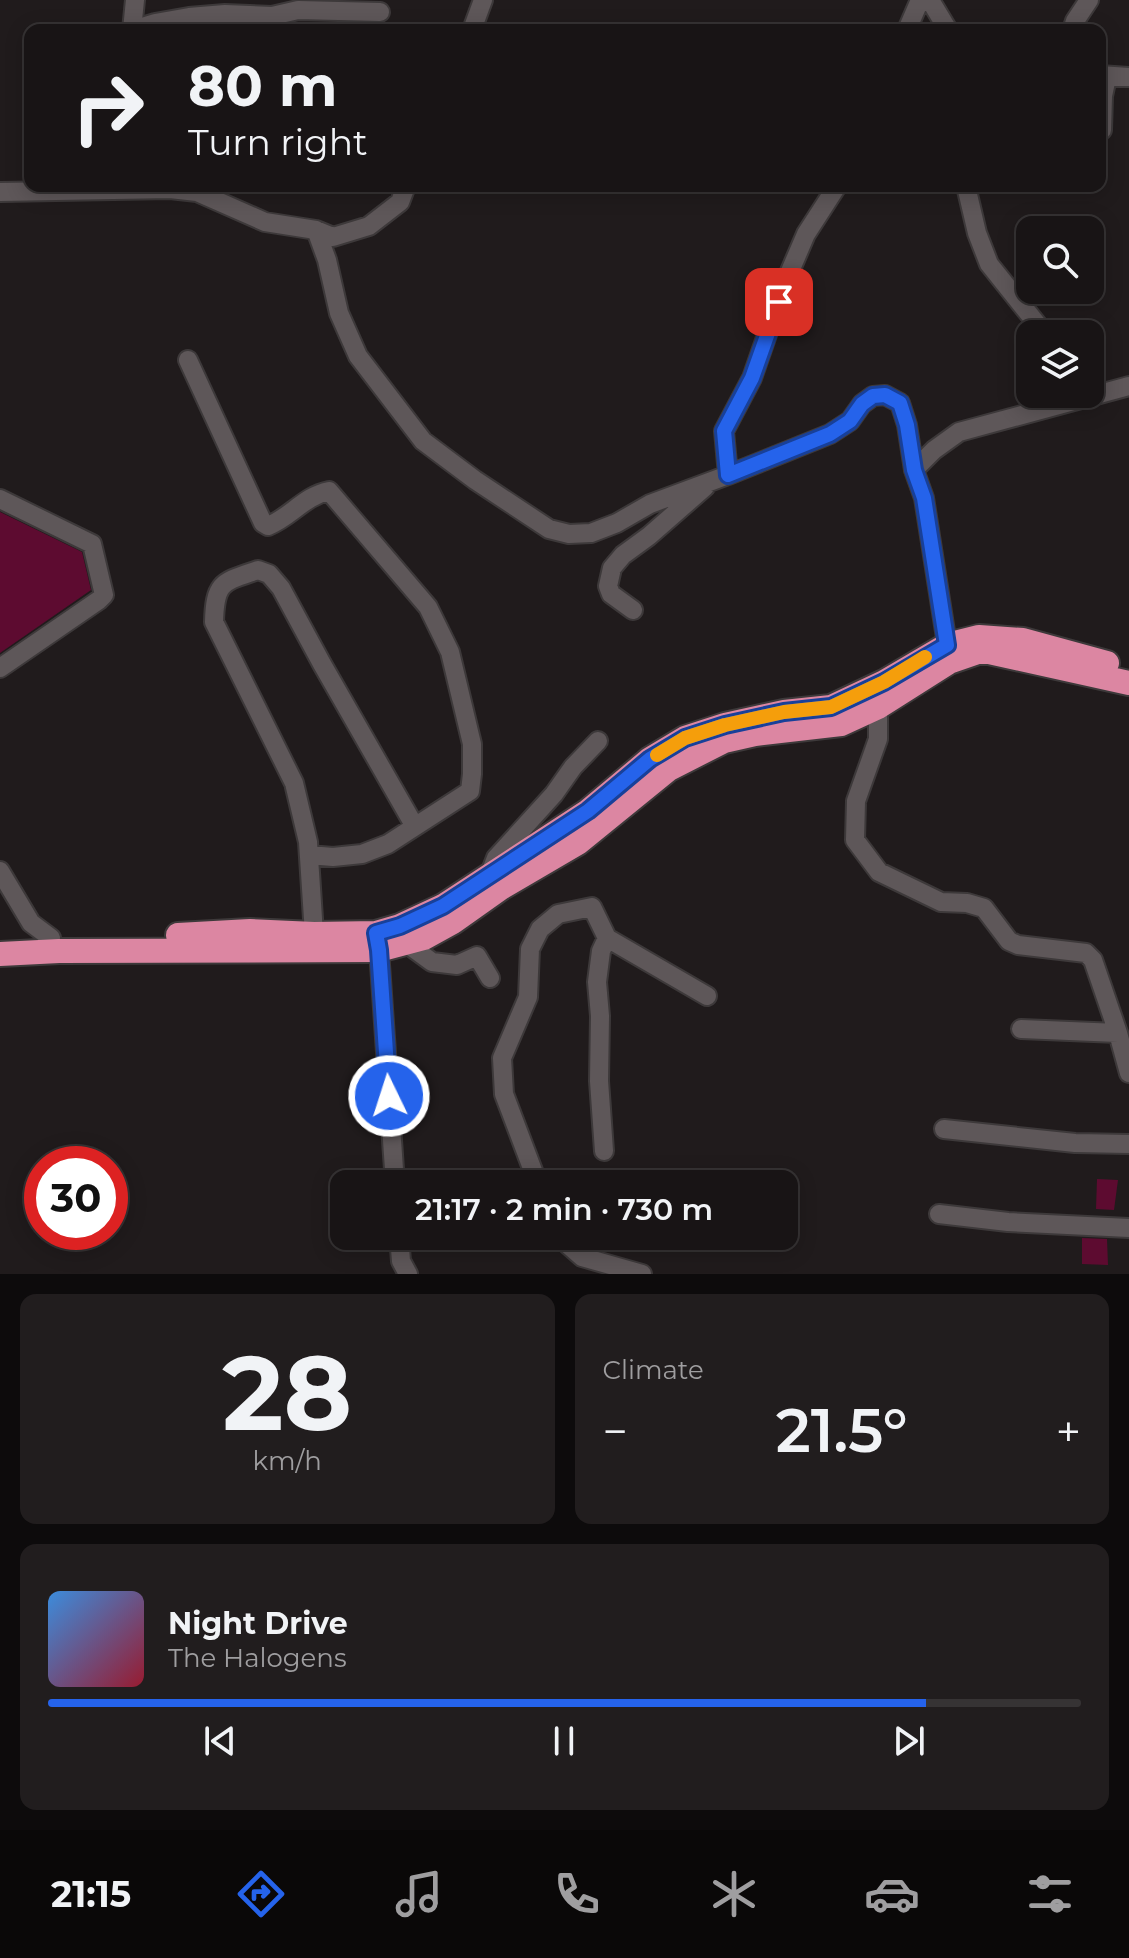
<!DOCTYPE html>
<html lang="en">
<head>
<meta charset="utf-8">
<style>
  :root { --surface:#181415; --page:#211d1e; --text:#f1f3f6; --muted:#9f9ea0; --line:#363334; --accent:#2563eb }
  body { margin:0; font-family:Montserrat,sans-serif; background:var(--page); color:var(--text); height:100vh; display:flex; flex-direction:column; font-size:30px; white-space:nowrap }
  * { box-sizing:border-box; margin:0 }
  p { font-size:26px; color:var(--muted) }
  .icon { flex:none; width:44px; height:44px; fill:none; stroke:currentColor; stroke-width:2; stroke-linecap:round; stroke-linejoin:round }
  .map { position:relative; height:1274px; overflow:hidden }
  .drawer { display:flex; flex-direction:column; gap:20px; padding:20px; background:#0d0b0c; flex:1 }
  .drawer>* { flex:none }
  .banner { position:absolute; left:24px; top:24px; width:1082px; height:168px; border-radius:16px; box-shadow:0 4px 20px #0003,0 0 0 2px var(--line); background:#181415; color:var(--text); overflow:hidden }
  .controls { position:absolute; left:1016px; top:216px; display:grid; gap:16px }
  .controls a { display:grid; place-items:center; width:88px; height:88px; border-radius:16px; background:var(--surface); box-shadow:0 4px 20px #0003,0 0 0 2px var(--line); font-size:40px }
  .speed { position:absolute; left:24px; top:1146px; display:flex; gap:16px; font-size:40px; font-weight:700; text-align:center }
  .speed>* { display:grid; place-content:center; width:104px; height:104px; border-radius:50%; background:var(--surface); box-shadow:0 4px 20px #0003,0 0 0 2px var(--line); line-height:1 }
  .speed .limit { border:12px solid #d22; background:#fff; color:#111 }
  .pin { position:absolute; display:grid; place-items:center; width:68px; height:68px; color:#fff; margin:-34px; border-radius:16px; box-shadow:0 4px 12px #0006 }
  .me { position:absolute; width:88px; margin:-44px; rotate:356deg; stroke-linejoin:round; filter:drop-shadow(0 0 6px #0008) }
  .turn { display:flex; align-items:center; gap:28px; height:168px; padding:0 32px; font-size:36px }
  .turn .icon { width:104px; height:104px; stroke-width:2.5 }
  .turn b { display:block; font-size:56px; line-height:68px }
  .big { font-size:60px; font-weight:600; line-height:1.1 }
  .drawer .tile { flex:1; display:flex; flex-direction:column; justify-content:center; gap:12px; min-width:0; padding:0 28px; border-radius:16px; background:var(--page) }
  .drawer .dial { align-items:center; gap:0 }
  .dial b { font-size:104px; line-height:1 }
  .song { display:flex; align-items:center; gap:24px }
  .cover { width:96px; height:96px; border-radius:12px; background:linear-gradient(135deg,hsl(210 70% 55%),hsl(350 70% 35%)) }
  .played { height:8px; border-radius:4px; background:linear-gradient(90deg,var(--accent) 85%,var(--line) 85%) }
  .keys { display:flex; justify-content:space-around; direction:ltr }
  .heat { display:flex; justify-content:space-between; align-items:center; font-size:44px; direction:ltr }
  .drawer .tiles { flex:1; display:grid; gap:20px; grid-template-columns:1fr 1fr }
  .tile:last-child { grid-column:span 2 }
  .trip { position:absolute; left:330px; top:1170px; width:468px; height:80px; border-radius:16px; background:var(--surface); box-shadow:0 4px 20px #0003,0 0 0 2px var(--line); font-weight:600; line-height:80px; text-align:center }
  .tabs { display:flex; height:128px; justify-content:space-around; align-items:center; background:#0a0808; color:var(--muted) }
  .tabs .icon { width:56px; height:56px }
  .tabs .on { color:var(--accent) }
  .tabs b { font-size:36px; color:var(--text) }
  .map>svg:first-child { display:block }
</style>
</head>
<body>
<div class="map">
<svg width="1129" height="1274" viewBox="0 0 1129 1274">
  <rect width="100%" height="100%" fill="#201b1c"/>
  <path fill="#5d0b30" d="M0,512L82,552L91,590L0,653Z
    M1097,1179L1118,1180L1114,1210L1096,1209Z
    M1082,1238L1107,1239L1108,1265L1082,1264Z"/>
  <g fill="none" stroke-linecap="round" stroke-linejoin="round">
    <defs>
      <path id="minor" d="M930,0L948,30
        M132,30L155,23L189,17L225,14L272,16L298,10L380,12
        M132,30L135,0
        M472,30L483,0
        M907,30L920,0
        M1072,30L1075,21L1089,0
        M1100,75L1129,77
        M1102,130L1103,96L1107,77
        M837,186L806,234L785,283L752,378L724,431L728,475L830,434L850,421L862,404L873,396L885,395L900,403L907,425L914,470
        M966,186L977,233L989,264L1045,334
        M0,192L170,189L197,192L265,222L316,230L333,237L369,226L400,202L406,186
        M316,230L327,260L339,313L358,356L423,441L475,480L549,529L569,534L591,533L617,523L650,504L728,475
        M188,360L263,523L268,526C291,517 304,496 329,491L428,607L450,652L472,744V774L470,791L388,844L362,854L333,857L309,855
        M0,499L92,544L104,595L99,600L0,668
        M633,610L611,594L608,586L612,568L623,555L649,536L705,487
        M949,657L924,498L914,470L934,450L959,432L1129,386
        M878,707V739L856,801L855,840L879,872L941,902L967,903L984,908L1009,941L1018,945L1086,953L1093,960L1118,1033L1129,1073
        M0,871L31,923L51,938
        M489,876L496,858L554,794L573,767L598,741
        M314,934L308,842L294,783L214,622C215,581 223,582 258,570L269,574L281,588L322,664L414,825
        M377,940L379,950L395,1184
        M406,943L432,962L457,965L477,956L490,978
        M1021,1029L1118,1033
        M944,1129L1075,1143L1129,1144
        M604,1151L599,1081L600,1016L597,982L601,951L607,938
        M538,1184L504,1094L502,1058L528,997L530,949L540,929L558,914L592,907L607,938L707,996
        M939,1214L1008,1222L1129,1228
        M399,1236L401,1261L408,1274
        M558,1236L582,1257L642,1274"/>
      <path id="highway" d="M178,935L250,931L314,934L376,933L400,926L443,906L588,811L650,759L685,738L725,725L784,712L831,707L884,682L947,645L979,637L1023,640L1107,663
        M0,954L59,951L379,950L424,938L453,922L501,888L578,843L669,769L724,741L755,734L841,724L878,707L949,662L978,652H989L1129,683"/>
    </defs>
    <use href="#minor" stroke="#3d393a" stroke-width="22"/>
    <use href="#highway" stroke="#3d393a" stroke-width="28"/>
    <use href="#minor" stroke="#5e5759" stroke-width="18"/>
    <use href="#highway" stroke="#dc86a2" stroke-width="24"/>
  </g>
  <g fill="none" stroke-linecap="round" stroke-linejoin="round">
    <defs>
      <path id="route" d="M389,1096L379,950L376,933L400,926L443,906L588,811L650,759L685,738L725,725L784,712L831,707L884,682L947,645L924,498L914,470L907,425L900,403L885,395L873,396L862,404L850,421L830,434L728,475L724,431L752,378L779,302"/>
    </defs>
    <use href="#route" stroke="#184099" stroke-width="20"/>
    <use href="#route" stroke="#2563eb" stroke-width="14"/>
    <path stroke="#f59e0b" stroke-width="14" d="M657,755L685,738L725,725L784,712L831,707L884,682L925,657"/>
  </g>
</svg>
<div class="controls">
<a><svg class="icon" aria-label="search" viewBox="0 0 24 24"><circle cx="10" cy="10" r="6"/><path d="M15 15l6 6"/></svg></a>
<a><svg class="icon" aria-label="layers" viewBox="0 0 24 24"><path d="M12 4l9 5-9 5-9-5zM3 14l9 5 9-5"/></svg></a>
</div>
<div class="speed"><div class="limit">30</div></div>
<div class="pin" style="left:779px;top:302px;background:#d93025"><svg class="icon" aria-label="arrive" viewBox="0 0 24 24"><path d="M6 21V4h12l-3 4 3 4H6"/></svg></div>
<svg class="me" style="left:389px;top:1096px" viewBox="-20 -20 40 40"><circle r="17" fill="#2563eb" stroke="#fff" stroke-width="3"/><path d="M0-11L8 9 0 5-8 9z" fill="#fff"/></svg>
<div class="trip">21:17 · 2 min · 730 m</div>
<div class="banner">
<div class="turn"><svg class="icon" aria-label="right" viewBox="0 0 24 24"><path d="M7 20v-9h11M14 6l5 5-5 5"/></svg><div><b>80 m</b>Turn right</div></div>
</div>
</div>
<section class="drawer">
<div class="tiles">
<div class="tile dial"><b>28</b><p>km/h</p></div>
<div class="tile"><p>Climate</p>
<div class="heat"><a>−</a><b class="big">21.5°</b><a>+</a></div>
</div>
<div class="tile">
<div class="song"><i class="cover"></i><div><b>Night Drive</b><p>The Halogens</p></div></div>
<div class="played"></div>
<div class="keys"><svg class="icon" aria-label="previous" viewBox="0 0 24 24"><path d="M18 5L8 12l10 7zM5 5v14"/></svg><svg class="icon" aria-label="pause" viewBox="0 0 24 24"><path d="M8 5v14M16 5v14"/></svg><svg class="icon" aria-label="next" viewBox="0 0 24 24"><path d="M6 5l10 7-10 7zM19 5v14"/></svg></div>
</div>
</div>
</section>
<nav class="tabs">
<b>21:15</b>
<svg class="icon on" aria-label="directions" viewBox="0 0 24 24"><path d="M12 3l9 9-9 9-9-9zM9 14v-3h6M13 9l2 2-2 2"/></svg>
<svg class="icon" aria-label="music" viewBox="0 0 24 24"><path d="M9 18V5l10-2v13"/><circle cx="6" cy="18" r="3"/><circle cx="16" cy="16" r="3"/></svg>
<svg class="icon" aria-label="phone" viewBox="0 0 24 24"><path d="M5 4h4l2 5-3 2q2 4 5 5l2-3 5 2v4C11 20 4 13 5 4z"/></svg>
<svg class="icon" aria-label="climate" viewBox="0 0 24 24"><path d="M12 3v18M4 7l16 10M4 17L20 7"/></svg>
<svg class="icon" aria-label="car" viewBox="0 0 24 24"><path d="M5 17H2v-5l4-1 3-4h7l3 4 3 1v5h-3M9 17h6M6 11h13"/><circle cx="7" cy="17" r="2"/><circle cx="17" cy="17" r="2"/></svg>
<svg class="icon" aria-label="filters" viewBox="0 0 24 24"><path d="M4 7h16M4 17h16"/><circle cx="9" cy="7" r="2"/><circle cx="15" cy="17" r="2"/></svg>
</nav>
</body>
</html>
